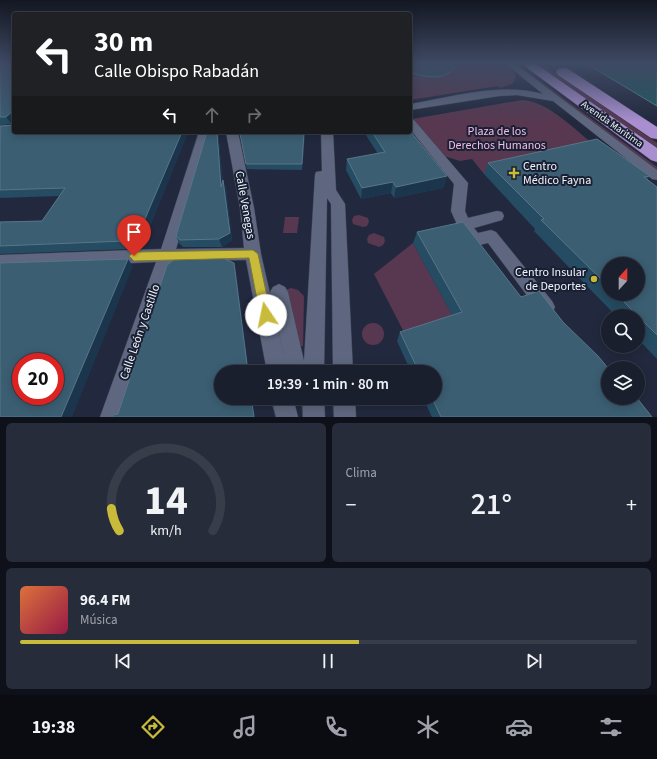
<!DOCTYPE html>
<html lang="es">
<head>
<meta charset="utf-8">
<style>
  :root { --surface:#1a1f2e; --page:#272c3a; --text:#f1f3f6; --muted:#9fa2aa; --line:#383d4a; --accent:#c8bb3b }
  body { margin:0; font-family:"Source Sans 3",sans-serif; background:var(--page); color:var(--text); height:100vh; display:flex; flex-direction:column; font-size:15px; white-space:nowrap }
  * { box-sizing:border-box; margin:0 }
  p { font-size:13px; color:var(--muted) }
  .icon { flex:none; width:22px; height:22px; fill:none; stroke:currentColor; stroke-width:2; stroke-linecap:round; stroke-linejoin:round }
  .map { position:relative; height:417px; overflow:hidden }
  .drawer { display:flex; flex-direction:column; gap:6px; padding:6px; background:#0e1119; flex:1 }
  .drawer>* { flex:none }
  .hud { position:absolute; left:12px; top:12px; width:400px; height:122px; border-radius:4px; box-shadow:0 2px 10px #0003,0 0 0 1px var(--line); background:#202124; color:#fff; overflow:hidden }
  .needle { width:26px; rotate:21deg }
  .fabs { position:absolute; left:601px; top:257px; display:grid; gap:8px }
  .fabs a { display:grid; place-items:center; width:44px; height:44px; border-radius:50%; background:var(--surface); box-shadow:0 2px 10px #0003,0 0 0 1px var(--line); font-size:20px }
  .speed { position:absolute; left:12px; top:353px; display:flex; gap:8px; font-size:20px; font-weight:700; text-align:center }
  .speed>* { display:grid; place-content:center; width:52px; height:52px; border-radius:50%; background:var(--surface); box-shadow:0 2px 10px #0003,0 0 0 1px var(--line); line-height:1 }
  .speed .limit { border:6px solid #d22; background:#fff; color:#111 }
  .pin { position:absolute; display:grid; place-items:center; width:34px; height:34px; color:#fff; margin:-41px -17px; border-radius:50% 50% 50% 0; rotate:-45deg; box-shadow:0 0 4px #0007 }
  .pin .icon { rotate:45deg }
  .me { position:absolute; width:44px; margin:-22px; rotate:349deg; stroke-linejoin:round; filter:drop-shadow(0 0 3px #0008) }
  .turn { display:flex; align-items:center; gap:14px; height:84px; padding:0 16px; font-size:18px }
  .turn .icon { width:52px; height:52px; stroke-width:2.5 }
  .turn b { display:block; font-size:28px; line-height:34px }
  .lanes { display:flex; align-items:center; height:38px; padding:0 16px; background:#0003; justify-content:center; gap:20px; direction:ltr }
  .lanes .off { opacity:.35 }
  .big { font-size:30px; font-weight:600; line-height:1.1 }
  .drawer .widget { flex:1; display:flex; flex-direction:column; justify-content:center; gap:6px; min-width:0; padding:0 14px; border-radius:6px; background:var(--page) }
  .drawer .dial { align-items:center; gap:0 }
  .dial svg { height:104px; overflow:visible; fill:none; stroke:var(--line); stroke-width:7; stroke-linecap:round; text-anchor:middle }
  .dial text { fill:var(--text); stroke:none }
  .song { display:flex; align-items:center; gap:12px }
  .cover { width:48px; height:48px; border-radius:6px; background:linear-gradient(135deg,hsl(20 70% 55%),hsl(340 70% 35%)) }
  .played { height:4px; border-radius:2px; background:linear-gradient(90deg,var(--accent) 55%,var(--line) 55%) }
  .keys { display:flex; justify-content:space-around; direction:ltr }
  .heat { display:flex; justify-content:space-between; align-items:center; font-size:22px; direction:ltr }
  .drawer .tiles { flex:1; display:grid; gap:6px; grid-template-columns:1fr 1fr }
  .widget:last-child { grid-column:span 2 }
  .trip { position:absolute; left:214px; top:365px; width:228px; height:40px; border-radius:20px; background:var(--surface); box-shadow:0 2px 10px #0003,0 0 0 1px var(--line); font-weight:600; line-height:40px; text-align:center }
  .tabs { display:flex; height:64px; justify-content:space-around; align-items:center; background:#0a0c12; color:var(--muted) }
  .tabs .icon { width:28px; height:28px }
  .tabs .selected { color:var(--accent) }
  .tabs b { font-size:18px; color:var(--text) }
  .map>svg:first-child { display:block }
</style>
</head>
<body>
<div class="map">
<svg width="657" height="417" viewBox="0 0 657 417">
  <rect width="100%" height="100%" fill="#22293e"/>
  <path fill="#573850" d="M410,64H504C512,70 520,75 512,84L500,88L498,86L410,100Z
    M514,64H517L657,167V172Z
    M535,64H542L657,143V149Z
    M522,100C549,101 577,132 598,148L484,174L472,159L460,161L444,156L412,119Z
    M359,215L368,218L369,222L367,226L363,227L353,224L352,220L354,216Z
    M285,217H299L297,233H283Z
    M374,233L384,237L385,241L383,245L379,247L368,243L367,239L369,235Z
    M413,243L456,322L407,338L374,274Z
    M291,288L298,290L304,296L303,346H299L285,290Z
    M362 334a11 11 0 1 1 22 0a11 11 0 1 1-22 0Z"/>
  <path fill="#1f595e" stroke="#5e888e" d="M410,64H453L454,68C446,81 422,77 410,72Z
    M587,64H657V106Z"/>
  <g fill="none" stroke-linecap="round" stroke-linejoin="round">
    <defs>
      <path id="minor" d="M506,64H515L657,170V180L652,179L553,101L517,95L499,96L410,110V104C453,97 500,82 543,94Z
        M410,119L414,120L468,183L465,211L468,218L497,211L502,212L504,216L502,220L474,228L478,233L491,230L496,232L552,301L555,307L552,313L546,315L540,313L488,243L475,246L470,244L460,231L451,211L454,184L410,129Z
        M199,132H211L176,249L244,248L240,208L226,132H238L254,208L261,254L285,360L270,292L273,287L279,284L285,287L288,292L304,361L315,175L316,172L322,171L321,132H333L336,190L345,204L353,372H333L331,204L327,198L324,372H267L246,260L172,261L122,417H100L156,262L0,269V255L161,249Z
        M271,398H293L298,417H276Z
        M302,398H324L325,417H303Z
        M333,398H355L356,417H334Z"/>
      <path id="highway" d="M522,64H536L657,148V162L651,160Z
        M563,68L568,69L657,127V139L651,138L558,75L556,72L558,69Z"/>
    </defs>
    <use href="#minor" stroke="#3e4454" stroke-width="1"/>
    <use href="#highway" stroke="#3e4454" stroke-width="1"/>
    <use href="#minor" fill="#5e677f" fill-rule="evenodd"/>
    <use href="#highway" fill="#a98fcf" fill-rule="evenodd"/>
  </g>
  <path fill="#254c62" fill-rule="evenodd" d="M0,64H14V122L12,124L0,125Z
    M0,126L14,132H188L144,241L130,249L0,254V222L42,221L59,196L0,198Z
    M207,132H218L223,183L226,188L232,240L222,247H183L179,243L176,236Z
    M364,132H410L447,176L443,188L394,198L391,193L361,199L346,170L347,159L378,154Z
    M240,134H305L302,170L247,169Z
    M488,163L650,176L647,179L657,187V359L638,339V316H616L534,231L535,229L484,174ZM608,264L638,294H608Z
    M417,232L521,297L608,398L652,417H432L423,398H435V372H411L397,341L400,332L452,315L413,243Z"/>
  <path fill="#1b364c" d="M14,110V122L12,124L6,117Z
    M182,132H188L144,241L130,249L125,241Z
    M217,132H218L224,194L221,187Z
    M304,132L305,134L302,170V164Z
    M447,176L443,188L394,198L396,187Z
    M223,180L226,188L232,240L222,247L219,239Z
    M393,182L391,193L361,199L362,188Z
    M128,259L133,266L72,417H61Z
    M234,263L236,269L249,372H248Z
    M251,398H253L255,417H254Z"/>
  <path fill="#3b5e72" stroke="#587688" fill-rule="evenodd" d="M0,64H14V110L6,117H0Z
    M14,125V132H182L139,233L125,241L0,246V222L42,221L65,188L0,190V126Z
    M410,131L447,176L396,187L393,182L362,188L347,159L385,152L372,132H410Z
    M207,132H217L221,187L223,180L230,233L219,239L180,240L176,236Z
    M241,132H304L302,164H246L240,134Z
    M597,139L650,176L644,177L657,187V335L616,294H638V264H608V286L541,220L544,219L488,163Z
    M463,222L521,297L539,291L563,322L598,356L608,368V398H637L652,417H441L432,398H435V372H419L400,332L462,312L417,232Z
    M179,256H218L234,263L248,372H221V398H251L254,417H112L113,415L118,414L167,265Z
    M128,259L61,417H0V263ZM21,362H55V396H21Z"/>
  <linearGradient id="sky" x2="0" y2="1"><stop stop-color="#131722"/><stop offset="0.52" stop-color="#3e4963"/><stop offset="1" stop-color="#3e4963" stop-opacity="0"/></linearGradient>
  <rect width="657" height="122" fill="url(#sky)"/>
  <path fill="#c8bb3b" stroke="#827a26" d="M253,250L258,254L271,315L270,319L266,321L261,319L260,315L249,258L134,261L129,256L134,252Z"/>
  <g fill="#c8bb3b" stroke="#192033" stroke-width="1.5">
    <path d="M512 167h4v4h4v4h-4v4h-4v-4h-4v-4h4z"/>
    <circle cx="594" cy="279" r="4"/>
  </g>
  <g text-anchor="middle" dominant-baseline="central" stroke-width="4" stroke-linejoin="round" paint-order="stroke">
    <g font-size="10" fill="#f1f5fd" stroke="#192033">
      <text transform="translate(612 124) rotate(35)">Avenida Maritima</text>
    </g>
    <g font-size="12" fill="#f7bce9" stroke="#192033">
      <text x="497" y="131">Plaza de los<tspan x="497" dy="14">Derechos Humanos</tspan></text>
    </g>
    <g font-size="12" fill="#f1f5fd" stroke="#192033" text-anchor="start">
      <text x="523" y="166">Centro<tspan x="523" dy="14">Médico Fayna</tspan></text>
      <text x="586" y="272" text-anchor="end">Centro Insular<tspan x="586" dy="14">de Deportes</tspan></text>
    </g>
    <g font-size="12" fill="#f1f5fd" stroke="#192033">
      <text transform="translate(245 205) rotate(80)">Calle Venegas</text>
      <text transform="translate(140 332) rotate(-71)">Calle León y Castillo</text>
    </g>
  </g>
</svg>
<div class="fabs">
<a><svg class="needle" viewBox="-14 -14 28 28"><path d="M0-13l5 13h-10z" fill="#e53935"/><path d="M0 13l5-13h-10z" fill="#9fa2aa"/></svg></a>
<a><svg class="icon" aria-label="search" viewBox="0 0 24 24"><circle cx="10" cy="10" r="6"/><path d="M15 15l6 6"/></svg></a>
<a><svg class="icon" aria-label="layers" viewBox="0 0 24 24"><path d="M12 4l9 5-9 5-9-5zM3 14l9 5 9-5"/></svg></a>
</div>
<div class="speed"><div class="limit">20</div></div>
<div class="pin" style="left:134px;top:256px;background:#d93025"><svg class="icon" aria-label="arrive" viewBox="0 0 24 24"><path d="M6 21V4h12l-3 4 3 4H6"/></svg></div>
<svg class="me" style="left:266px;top:315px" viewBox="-20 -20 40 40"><circle r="19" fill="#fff"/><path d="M0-13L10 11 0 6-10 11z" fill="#c8bb3b"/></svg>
<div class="trip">19:39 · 1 min · 80 m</div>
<div class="hud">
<div class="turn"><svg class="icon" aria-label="left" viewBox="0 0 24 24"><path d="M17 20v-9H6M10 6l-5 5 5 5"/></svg><div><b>30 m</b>Calle Obispo Rabadán</div></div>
<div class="lanes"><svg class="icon" aria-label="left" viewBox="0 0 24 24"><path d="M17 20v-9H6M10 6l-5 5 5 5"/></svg><svg class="icon off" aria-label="ahead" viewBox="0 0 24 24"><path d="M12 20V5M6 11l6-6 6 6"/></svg><svg class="icon off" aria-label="right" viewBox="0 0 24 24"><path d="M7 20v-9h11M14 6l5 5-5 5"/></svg></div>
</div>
</div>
<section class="drawer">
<div class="tiles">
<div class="widget dial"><svg viewBox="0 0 100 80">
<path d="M14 69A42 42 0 1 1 86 69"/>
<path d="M14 69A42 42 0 0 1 8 52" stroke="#c8bb3b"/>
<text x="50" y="56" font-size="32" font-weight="700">14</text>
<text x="50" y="72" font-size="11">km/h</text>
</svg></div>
<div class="widget"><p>Clima</p>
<div class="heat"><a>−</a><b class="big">21°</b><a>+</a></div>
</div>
<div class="widget">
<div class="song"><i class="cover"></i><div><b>96.4 FM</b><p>Música</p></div></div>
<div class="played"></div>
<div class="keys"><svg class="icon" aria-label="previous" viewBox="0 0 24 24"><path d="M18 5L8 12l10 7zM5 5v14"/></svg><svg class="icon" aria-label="pause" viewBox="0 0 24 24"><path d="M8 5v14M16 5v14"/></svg><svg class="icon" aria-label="next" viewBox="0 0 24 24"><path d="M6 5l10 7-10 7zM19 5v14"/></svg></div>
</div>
</div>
</section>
<nav class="tabs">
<b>19:38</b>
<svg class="icon selected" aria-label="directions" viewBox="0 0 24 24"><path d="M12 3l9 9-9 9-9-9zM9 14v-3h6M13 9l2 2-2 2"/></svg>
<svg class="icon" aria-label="music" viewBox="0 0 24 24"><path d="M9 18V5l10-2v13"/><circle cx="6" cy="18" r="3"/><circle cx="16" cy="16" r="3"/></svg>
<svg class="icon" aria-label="phone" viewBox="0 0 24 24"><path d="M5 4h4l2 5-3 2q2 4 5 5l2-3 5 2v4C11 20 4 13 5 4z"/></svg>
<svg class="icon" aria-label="climate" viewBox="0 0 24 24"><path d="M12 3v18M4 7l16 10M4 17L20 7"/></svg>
<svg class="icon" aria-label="car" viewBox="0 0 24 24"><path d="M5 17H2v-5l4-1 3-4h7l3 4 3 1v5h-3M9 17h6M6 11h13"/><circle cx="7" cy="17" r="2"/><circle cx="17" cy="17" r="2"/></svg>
<svg class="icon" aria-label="filters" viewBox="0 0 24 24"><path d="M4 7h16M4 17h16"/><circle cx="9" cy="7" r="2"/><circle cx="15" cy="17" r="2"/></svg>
</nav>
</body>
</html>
